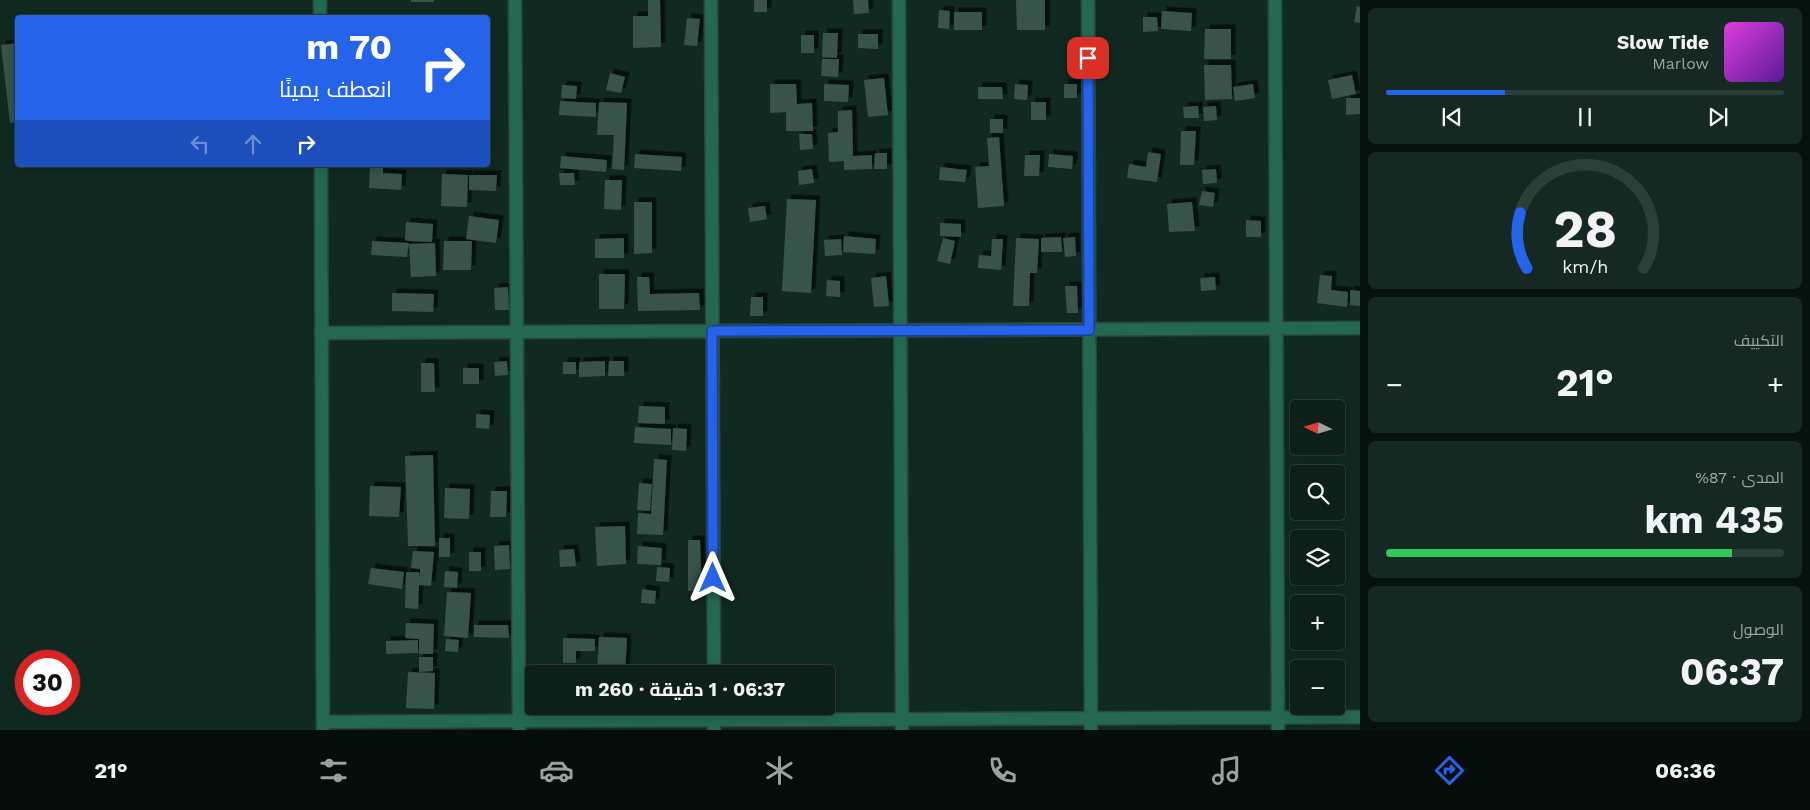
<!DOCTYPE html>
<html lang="ar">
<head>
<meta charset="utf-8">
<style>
  :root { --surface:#0c2019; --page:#152822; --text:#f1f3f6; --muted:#9aa3a2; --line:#2c3e38; --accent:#2563eb }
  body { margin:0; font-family:"Work Sans",Cairo,sans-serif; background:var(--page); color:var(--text); direction:rtl; height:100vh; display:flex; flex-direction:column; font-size:19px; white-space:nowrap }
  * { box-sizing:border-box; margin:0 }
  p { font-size:16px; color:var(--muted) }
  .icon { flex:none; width:28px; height:28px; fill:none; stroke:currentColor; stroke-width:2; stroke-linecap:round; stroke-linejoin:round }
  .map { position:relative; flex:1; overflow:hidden; direction:ltr }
  .details { display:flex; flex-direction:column; gap:8px; padding:8px; background:#07120e; width:450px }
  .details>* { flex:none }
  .banner { position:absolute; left:15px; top:15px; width:475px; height:152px; border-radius:5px; box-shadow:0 2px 12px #0003,0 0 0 1px var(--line); direction:rtl; background:#2563eb; color:#fff; overflow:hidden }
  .needle { width:32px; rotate:275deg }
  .buttons { position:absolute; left:1290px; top:400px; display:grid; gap:10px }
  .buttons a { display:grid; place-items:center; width:55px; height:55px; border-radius:5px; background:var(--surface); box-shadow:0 2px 12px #0003,0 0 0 1px var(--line); font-size:25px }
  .speed { position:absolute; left:15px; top:650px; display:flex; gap:10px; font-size:25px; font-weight:700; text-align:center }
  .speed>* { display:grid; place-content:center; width:65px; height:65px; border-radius:50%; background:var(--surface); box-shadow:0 2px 12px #0003,0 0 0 1px var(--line); line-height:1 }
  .speed .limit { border:8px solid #d22; background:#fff; color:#111 }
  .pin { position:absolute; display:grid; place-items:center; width:42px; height:42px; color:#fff; margin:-21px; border-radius:10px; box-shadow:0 2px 8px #0006 }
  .me { position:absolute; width:55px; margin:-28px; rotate:0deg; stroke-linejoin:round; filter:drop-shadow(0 0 4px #0008) }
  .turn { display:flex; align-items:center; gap:18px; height:105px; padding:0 15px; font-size:22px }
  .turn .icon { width:65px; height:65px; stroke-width:2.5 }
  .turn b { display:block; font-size:35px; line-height:42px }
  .lanes { display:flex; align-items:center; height:48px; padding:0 15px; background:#0003; justify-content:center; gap:25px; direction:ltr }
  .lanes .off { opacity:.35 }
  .big { font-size:38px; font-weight:700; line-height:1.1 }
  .details .card { flex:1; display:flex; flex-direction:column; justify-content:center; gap:8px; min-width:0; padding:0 18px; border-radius:8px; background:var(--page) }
  .details .dial { align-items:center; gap:0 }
  .dial svg { height:130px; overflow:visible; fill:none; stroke:var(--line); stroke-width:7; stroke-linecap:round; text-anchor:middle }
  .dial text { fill:var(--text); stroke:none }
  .song { display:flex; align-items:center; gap:15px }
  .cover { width:60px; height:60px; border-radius:8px; background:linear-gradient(135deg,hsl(300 70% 55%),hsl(270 70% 35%)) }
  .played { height:5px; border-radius:2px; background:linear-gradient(90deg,var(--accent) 30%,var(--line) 30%) }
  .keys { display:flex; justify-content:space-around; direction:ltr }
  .heat { display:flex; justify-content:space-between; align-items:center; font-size:28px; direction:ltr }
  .charge { height:8px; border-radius:4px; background:linear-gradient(90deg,#34c759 87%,var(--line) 0) }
  .trip { position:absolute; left:525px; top:665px; width:310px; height:50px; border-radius:5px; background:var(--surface); box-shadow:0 2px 12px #0003,0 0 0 1px var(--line); font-weight:700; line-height:50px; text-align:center; direction:rtl }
  .tabs { display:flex; height:80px; justify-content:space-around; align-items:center; background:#050d0a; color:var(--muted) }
  .tabs .icon { width:35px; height:35px }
  .tabs .selected { color:var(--accent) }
  .tabs b { font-size:22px; color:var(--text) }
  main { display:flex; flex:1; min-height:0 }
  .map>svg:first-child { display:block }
</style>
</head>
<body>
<main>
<section class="details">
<div class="card">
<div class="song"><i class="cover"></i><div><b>Slow Tide</b><p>Marlow</p></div></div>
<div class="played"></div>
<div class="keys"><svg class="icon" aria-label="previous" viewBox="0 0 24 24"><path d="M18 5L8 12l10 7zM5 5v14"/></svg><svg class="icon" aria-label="pause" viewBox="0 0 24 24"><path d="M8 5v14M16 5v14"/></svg><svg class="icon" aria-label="next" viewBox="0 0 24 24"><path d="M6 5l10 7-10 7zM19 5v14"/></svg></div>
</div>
<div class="card dial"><svg viewBox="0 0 100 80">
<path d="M14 69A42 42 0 1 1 86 69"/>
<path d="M14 69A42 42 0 0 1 10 35" stroke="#2563eb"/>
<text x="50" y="56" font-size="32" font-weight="700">28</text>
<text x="50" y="72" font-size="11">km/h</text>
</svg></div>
<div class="card"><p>التكييف</p>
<div class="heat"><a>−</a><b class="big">21°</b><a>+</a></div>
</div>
<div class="card"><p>المدى · 87%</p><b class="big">435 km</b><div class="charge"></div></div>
<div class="card"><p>الوصول</p><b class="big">06:37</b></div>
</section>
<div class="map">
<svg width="1360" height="730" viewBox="0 0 1360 730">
  <defs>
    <filter id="shadow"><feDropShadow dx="4.5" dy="-4.5" stdDeviation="0" flood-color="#0009"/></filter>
  </defs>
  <rect width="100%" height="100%" fill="#102a21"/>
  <path fill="#385349" filter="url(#shadow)" d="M411,0H434V2H411Z
    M648,0H660L661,47L633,48V16H648Z
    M754,0H767V12H754Z
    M853,0H868L869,13L854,14Z
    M1016,0H1045V30H1017Z
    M1357,6L1360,7V23L1354,22Z
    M939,10L950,11L949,29L938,28Z
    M1162,11L1192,13L1191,31L1161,29Z
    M954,12H982V30H954Z
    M1143,17H1157L1158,31L1143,32Z
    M687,18L700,19L697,46L684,45Z
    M1205,29H1231V59H1204Z
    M823,33H838L837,58L822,57Z
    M858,34H878V49L858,48Z
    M801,35H814V53H801Z
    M18,43V122L10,123L1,45Z
    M822,59H839L838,77L821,76Z
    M1204,65H1231L1232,99L1205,100Z
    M610,73L625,77L621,93L606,90Z
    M1352,75L1356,94L1332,99L1328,80Z
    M884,78L888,115L868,117L864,80Z
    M770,84H796L797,104L812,103L813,131H786V112L770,113Z
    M824,84L849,85L848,102L824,101Z
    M1015,84L1028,85L1027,100L1014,99Z
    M1064,84H1077V98H1064Z
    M1253,84L1255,98L1235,101L1233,87Z
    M562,85L577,86L576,99L561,98Z
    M978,87H1002L1003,99H978Z
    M1346,98H1360V114L1346,115Z
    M560,101L596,103V117L559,115Z
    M599,102L627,103L624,170L612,169L614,135H597Z
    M1031,102H1046V120H1031Z
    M1198,106L1199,118H1184L1183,107Z
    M1216,106L1217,120L1204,121L1203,107Z
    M852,110L853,156L872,155V169L844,170V161L829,162L828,133L838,132V111Z
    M990,119H1003V133H990Z
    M1181,131H1196L1194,165H1180Z
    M799,134H812L813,149L800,150Z
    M999,137L1004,206L978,208L975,167L989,166L987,138Z
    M1148,152L1161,154L1157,182L1127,178L1129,164L1146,167Z
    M875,153H887V169H874Z
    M635,154L682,157L681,171L634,168Z
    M1049,154L1073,156L1072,169L1048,167Z
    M1025,155H1040L1039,176H1024Z
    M561,156L607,160L606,172L560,168Z
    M370,165H383V173L402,174L401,190L369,188Z
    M940,167L967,170L965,182L939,180Z
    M812,169L814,183L799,185L798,171Z
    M1216,169L1217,183L1203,184L1202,170Z
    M559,173H574L575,185H560Z
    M442,174L468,175L467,207L441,206Z
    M469,175H497L496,191L469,190Z
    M605,180H622L621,210L604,209Z
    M1202,191L1215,193L1213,207L1199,205Z
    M787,199L816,200L811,293L782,291Z
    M634,202H652V253L634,254Z
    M1192,202L1195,231L1169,232L1167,204Z
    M765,206L767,219L750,222L748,208Z
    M469,216L499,220L496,243L466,239Z
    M1246,220L1261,221V237H1246Z
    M406,222L433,224L432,242L409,241V239V241L405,240Z
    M940,223L961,224V237L940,236Z
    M844,236L876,239L875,254L843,252Z
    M1061,237L1062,252H1041V238Z
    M1075,237L1076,256L1065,257L1063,238Z
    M624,238V258H595V239Z
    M943,238L955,241L950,264L937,261Z
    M1016,238L1039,239L1037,273H1030L1029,306H1013Z
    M841,239L842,255L825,256L824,240Z
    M992,239H1003L1001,270L978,268L979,255L991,256Z
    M372,241L409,243L407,257L371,255Z
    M444,241H472L471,270H443Z
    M435,243L436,276L411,277L409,244Z
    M599,274H625L624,309H599Z
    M1320,275L1332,276L1331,290L1348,292L1347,307L1317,303Z
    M886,276L889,306L874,307L871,278Z
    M637,277H649L650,294L699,293L700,310L638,311Z
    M1215,277L1216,290L1201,291L1200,278Z
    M827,280L840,281V297L826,296Z
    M1065,286H1077L1078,313H1067Z
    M508,287L509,310H495L494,288Z
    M1350,290L1360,291V306L1350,305Z
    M392,293L434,294L433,312L392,311Z
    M751,297H763V316H750Z
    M507,361L508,375L495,376L494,362Z
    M605,361V376L579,377V362Z
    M609,361H624V376H608Z
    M563,362H576V374H563Z
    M421,363H434L435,392H421Z
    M463,368H479V384H463Z
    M639,406L665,407V424L638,423Z
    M476,414L490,415L489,429L476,428Z
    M635,427L671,429V445L634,443Z
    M673,428L687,429L686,451L672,450Z
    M433,455L435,546H408L405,456Z
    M654,459L667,460L663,535L637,534L638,513L651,514Z
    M639,483L652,484L650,511L637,510Z
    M370,486L401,487L399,517L369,516Z
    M445,488L470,489L469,519L444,518Z
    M491,491H507L506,517H490Z
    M625,526L626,564L597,566L595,527Z
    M439,538H450V557H439Z
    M688,540H700L702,590L688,591Z
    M509,545L510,569L495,570L494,546Z
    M638,546L662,548L661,565L637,564Z
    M574,549L576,566L560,567L559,550Z
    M413,551L434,552L431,586L419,585L418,609L405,608L406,572H419L420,578V569L411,568Z
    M469,552H481V571H469Z
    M657,567L670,568L669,582L656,581Z
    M371,568L404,572L402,589L368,584Z
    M445,571L458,572L457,588L444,587Z
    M642,589L656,591L655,604L641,603Z
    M447,592L471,593L468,638L444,636Z
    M406,623L434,624L433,654H419V639L405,638Z
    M474,625H508L509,638L474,637Z
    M599,637L627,638L625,674L597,672Z
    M563,638L595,639V651H576V663H563Z
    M446,639L459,640L458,652L445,651Z
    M418,640V653L386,654V641Z
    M419,657H433V671L419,672Z
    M408,672L435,673L434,709L406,708Z
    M554,706H574L573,716L553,715Z"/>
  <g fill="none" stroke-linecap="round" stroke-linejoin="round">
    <defs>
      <path id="street" d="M320,0V18
        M515,0L519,730
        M711,0L714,674
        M899,0L902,730
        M1088,0L1091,730
        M1275,0L1278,730
        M321,165L323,730
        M321,333L1360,328
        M714,706V730
        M323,722L1360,717"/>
    </defs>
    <use href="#street" stroke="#2e473e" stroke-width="15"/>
    <use href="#street" stroke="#236952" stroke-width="12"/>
  </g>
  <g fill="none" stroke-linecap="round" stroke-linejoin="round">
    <defs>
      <path id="route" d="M713,578L712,331L1089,330L1088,58"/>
    </defs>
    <use href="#route" stroke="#184099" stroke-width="12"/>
    <use href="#route" stroke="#2563eb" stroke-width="9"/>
  </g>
</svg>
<div class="buttons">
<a><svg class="needle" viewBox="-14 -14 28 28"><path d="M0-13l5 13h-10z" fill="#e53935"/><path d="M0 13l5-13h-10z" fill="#9aa3a2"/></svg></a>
<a><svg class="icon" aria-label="search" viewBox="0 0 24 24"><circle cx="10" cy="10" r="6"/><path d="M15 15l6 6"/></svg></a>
<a><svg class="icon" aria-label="layers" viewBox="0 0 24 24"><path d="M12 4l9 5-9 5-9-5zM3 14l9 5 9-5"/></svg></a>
<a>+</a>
<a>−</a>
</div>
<div class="speed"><div class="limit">30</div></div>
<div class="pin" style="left:1088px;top:58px;background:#d93025"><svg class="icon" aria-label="arrive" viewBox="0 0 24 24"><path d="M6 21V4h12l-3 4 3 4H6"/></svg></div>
<svg class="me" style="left:713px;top:578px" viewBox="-20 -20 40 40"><path d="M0-17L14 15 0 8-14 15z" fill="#2563eb" stroke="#fff" stroke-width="4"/></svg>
<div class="trip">06:37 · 1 دقيقة · 260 m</div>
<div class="banner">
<div class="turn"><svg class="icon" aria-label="right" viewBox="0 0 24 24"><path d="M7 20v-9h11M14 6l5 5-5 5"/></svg><div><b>70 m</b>انعطف يمينًا</div></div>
<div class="lanes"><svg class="icon off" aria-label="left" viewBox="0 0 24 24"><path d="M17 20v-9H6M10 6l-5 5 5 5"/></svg><svg class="icon off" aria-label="ahead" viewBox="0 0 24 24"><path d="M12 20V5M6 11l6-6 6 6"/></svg><svg class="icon" aria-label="right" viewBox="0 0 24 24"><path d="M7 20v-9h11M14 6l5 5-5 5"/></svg></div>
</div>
</div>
</main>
<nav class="tabs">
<b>06:36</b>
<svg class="icon selected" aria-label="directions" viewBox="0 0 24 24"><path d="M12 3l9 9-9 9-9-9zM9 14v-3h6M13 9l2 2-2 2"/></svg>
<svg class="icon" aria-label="music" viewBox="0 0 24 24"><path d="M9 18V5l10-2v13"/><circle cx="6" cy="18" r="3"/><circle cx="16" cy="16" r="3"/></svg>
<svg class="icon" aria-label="phone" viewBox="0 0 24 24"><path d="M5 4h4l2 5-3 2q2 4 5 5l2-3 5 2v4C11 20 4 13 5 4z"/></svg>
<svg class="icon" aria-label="climate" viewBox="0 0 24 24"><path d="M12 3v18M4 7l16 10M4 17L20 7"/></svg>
<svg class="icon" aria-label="car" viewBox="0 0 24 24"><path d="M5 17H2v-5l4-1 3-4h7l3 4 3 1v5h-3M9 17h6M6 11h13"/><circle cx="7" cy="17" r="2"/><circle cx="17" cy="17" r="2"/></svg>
<svg class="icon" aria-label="filters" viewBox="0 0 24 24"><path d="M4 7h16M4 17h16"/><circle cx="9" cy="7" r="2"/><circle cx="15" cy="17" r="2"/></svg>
<b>21°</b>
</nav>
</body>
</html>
